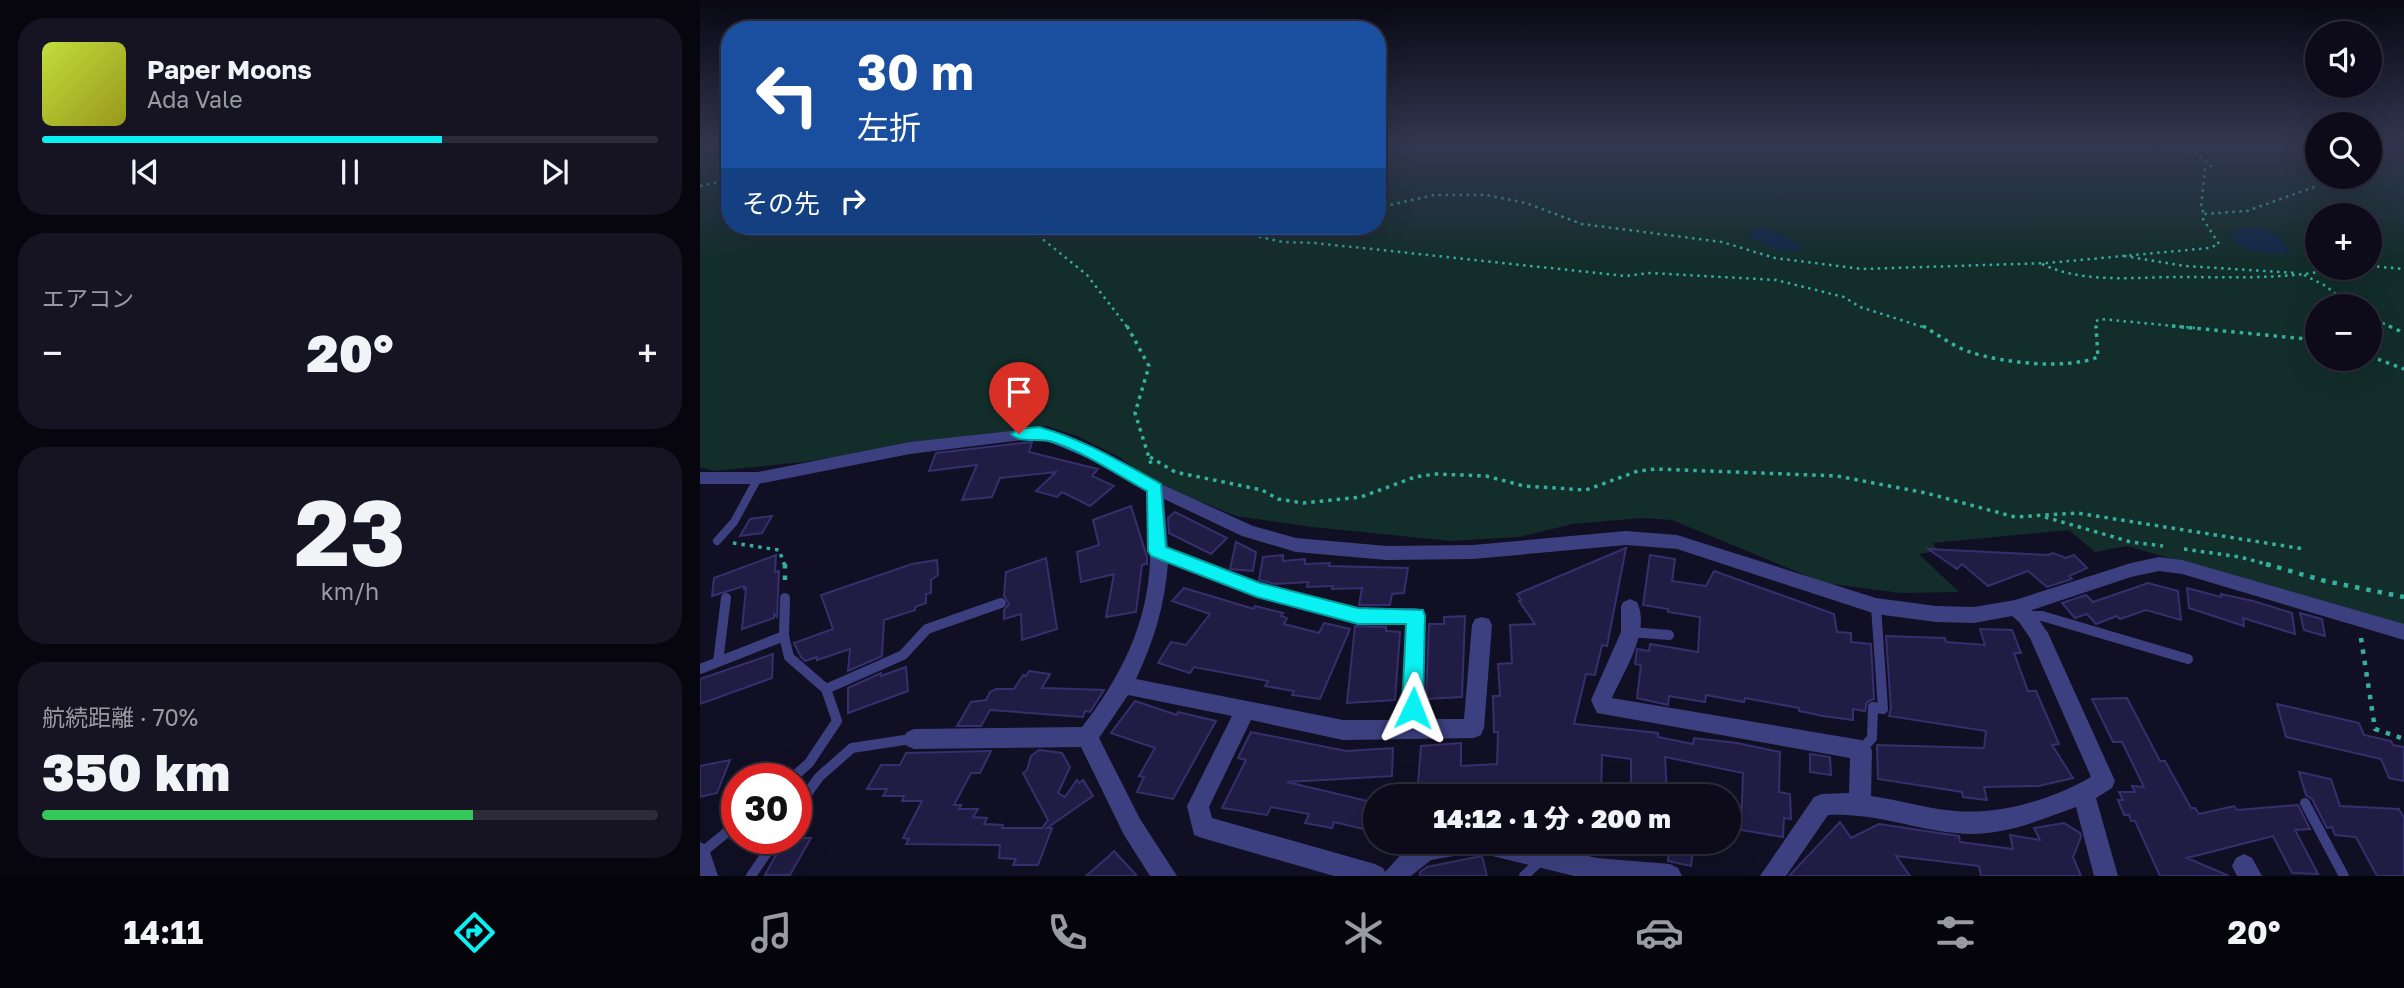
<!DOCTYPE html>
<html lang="ja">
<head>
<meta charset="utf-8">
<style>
  :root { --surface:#0d0b1a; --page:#161423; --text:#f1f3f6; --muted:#9a9ba2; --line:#2d2b39; --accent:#0af1f3 }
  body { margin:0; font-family:"Golos Text","Noto Sans JP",sans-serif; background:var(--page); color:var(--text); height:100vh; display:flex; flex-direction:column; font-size:26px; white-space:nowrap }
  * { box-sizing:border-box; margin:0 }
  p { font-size:23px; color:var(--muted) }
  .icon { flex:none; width:38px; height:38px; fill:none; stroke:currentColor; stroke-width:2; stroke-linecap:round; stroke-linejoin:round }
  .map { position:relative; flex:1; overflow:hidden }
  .panel { display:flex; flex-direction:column; gap:18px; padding:18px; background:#07060e; width:700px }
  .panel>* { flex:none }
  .banner { position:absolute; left:21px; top:21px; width:665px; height:214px; border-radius:28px; box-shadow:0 7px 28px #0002,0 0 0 2px var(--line); background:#1a4fa0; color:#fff; overflow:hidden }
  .controls { position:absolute; left:1605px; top:21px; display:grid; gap:14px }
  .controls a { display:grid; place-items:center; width:77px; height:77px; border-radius:50%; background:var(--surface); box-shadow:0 7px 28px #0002,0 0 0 2px var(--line); font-size:35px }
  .speed { position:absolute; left:21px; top:763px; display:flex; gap:14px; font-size:35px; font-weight:700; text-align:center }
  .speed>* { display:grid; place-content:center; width:91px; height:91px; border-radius:50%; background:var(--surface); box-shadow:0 7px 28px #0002,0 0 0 2px var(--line); line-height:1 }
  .speed .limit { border:10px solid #d22; background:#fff; color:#111 }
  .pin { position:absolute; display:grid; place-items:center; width:60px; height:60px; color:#fff; margin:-72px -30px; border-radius:50% 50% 50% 0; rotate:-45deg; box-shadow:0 0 7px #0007 }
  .pin .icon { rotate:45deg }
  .me { position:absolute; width:77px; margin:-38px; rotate:2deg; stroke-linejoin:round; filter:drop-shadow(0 0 5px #0008) }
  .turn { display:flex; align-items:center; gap:24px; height:147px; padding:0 21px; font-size:32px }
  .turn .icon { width:91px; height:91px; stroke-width:2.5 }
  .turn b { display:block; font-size:49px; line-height:60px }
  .then { display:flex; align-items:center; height:66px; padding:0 21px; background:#0003; gap:14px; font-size:26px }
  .big { font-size:52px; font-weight:800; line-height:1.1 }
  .panel .widget { flex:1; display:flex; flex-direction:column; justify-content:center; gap:10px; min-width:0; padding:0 24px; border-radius:28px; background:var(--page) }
  .panel .dial { align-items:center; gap:0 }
  .dial b { font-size:91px; line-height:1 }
  .song { display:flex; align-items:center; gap:21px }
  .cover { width:84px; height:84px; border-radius:10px; background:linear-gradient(135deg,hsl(70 70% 55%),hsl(60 70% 35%)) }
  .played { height:7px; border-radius:4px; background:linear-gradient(90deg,var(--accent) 65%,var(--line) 65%) }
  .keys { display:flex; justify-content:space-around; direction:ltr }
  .heat { display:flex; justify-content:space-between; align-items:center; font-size:38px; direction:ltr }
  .charge { height:10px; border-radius:5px; background:linear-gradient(90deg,#34c759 70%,var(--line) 0) }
  .trip { position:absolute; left:663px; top:784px; width:378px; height:70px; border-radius:35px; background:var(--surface); box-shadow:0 7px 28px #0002,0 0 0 2px var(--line); font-weight:800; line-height:70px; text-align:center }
  .tabs { display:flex; height:112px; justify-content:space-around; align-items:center; background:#05040a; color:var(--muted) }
  .tabs .icon { width:49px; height:49px }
  .tabs .current { color:var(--accent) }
  .tabs b { font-size:32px; color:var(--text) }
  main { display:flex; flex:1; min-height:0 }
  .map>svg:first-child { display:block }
</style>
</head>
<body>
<main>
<section class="panel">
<div class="widget">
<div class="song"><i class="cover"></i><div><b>Paper Moons</b><p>Ada Vale</p></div></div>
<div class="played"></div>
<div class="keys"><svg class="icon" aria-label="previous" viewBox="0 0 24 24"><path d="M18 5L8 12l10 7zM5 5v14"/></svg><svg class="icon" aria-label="pause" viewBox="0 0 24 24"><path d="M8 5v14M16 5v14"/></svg><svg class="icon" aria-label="next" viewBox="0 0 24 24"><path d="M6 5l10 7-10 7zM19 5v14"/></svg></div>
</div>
<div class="widget"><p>エアコン</p>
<div class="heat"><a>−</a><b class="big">20°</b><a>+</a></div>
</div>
<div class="widget dial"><b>23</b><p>km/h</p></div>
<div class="widget"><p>航続距離 · 70%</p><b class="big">350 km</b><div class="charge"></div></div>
</section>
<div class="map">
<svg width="1704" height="876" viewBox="0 0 1704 876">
  <rect width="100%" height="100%" fill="#110f23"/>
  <path fill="#122d2a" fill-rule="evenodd" d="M0,144H30V226H677V144H1617V177H1670V144H1686L1701,159L1696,163L1704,164V626L1427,546L1395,552L1369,530L1233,543L1237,551L1219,554L1259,592L1201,593L1124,583L972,520L941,518L873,524L819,537L750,541L612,527L536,516L454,483L421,458L377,436L346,426L103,462L14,471L0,467ZM1617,215H1670V268H1617ZM1617,306H1670V359H1617Z"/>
  <path fill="#102946" d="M1053,227C1065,226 1093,239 1102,247L1100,250C1081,255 1068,245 1051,238Z
    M1561,227L1580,236L1592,253C1569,254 1545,255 1530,235L1539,229Z"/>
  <path fill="#201c43" stroke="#362f6e" stroke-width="2" d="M332,442L329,452L398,469L392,476L414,486L390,506L362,492L357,497L336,491L356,472L300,478L292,497L262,500L277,465L229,471L236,453Z
    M431,506L447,557V564L442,565L436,612L406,617L414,574L381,582L377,552L399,545L393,520Z
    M475,512L527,538L511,554L469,533L468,518Z
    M72,516L62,533L40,536L50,519Z
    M536,542L556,552L553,571L530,569Z
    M926,548L907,646L902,645L895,675L886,674L874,724L958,733V737L993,744L994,738L1037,743L1080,752L1079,792L1090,794L1091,819L1084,818L1083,837L1041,830L1043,773L965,757L967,796L931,794V759L902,755L901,796H717L721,746L761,743V766L797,764L798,732H794L793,696H800L798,664L812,663L810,625L835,624L819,601L821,600L817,594Z
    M1228,549L1348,555L1353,553L1366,558L1374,555L1387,568L1369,576L1372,579L1347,587L1328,571L1288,586L1262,564L1257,569Z
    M76,555L75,572L79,571L77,617L74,614V618L42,629L46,588L44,589V586L12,596L14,578Z
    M583,555V561L605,559V564L630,563L629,566L708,568L704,593L692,594L690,605H659L662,588L632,589L633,586L607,587L608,582L575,584L559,580L563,557Z
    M950,555L975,559L972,581L1006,586L1014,571L1134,614L1137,632L1151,633V642L1171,644L1174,699L1167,702L1165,711L1153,709V720L1123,716L1099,711V708L1045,698L1044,702L1006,695L1005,702L969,696L968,705L937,698L941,665L935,664L937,649L949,651L950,644L998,652L1000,617L968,612V609L943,605Z
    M346,558L357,629L322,640L321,614L304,619V610L309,604L304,596L306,572Z
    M237,560L238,575L231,580V593L226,594V603L215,607V610L184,620L182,656L148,671L150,649L117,660V657L105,661L101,657L94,643L133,629L121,595L212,564Z
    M1448,583L1478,591L1481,620L1446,610L1420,619L1417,616L1396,624L1387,614L1375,618L1362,603L1386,595L1393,602Z
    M484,588L554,609L555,606L583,613L581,616L587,618L584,624L619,633L624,623L650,629L620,699L592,695L594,691L565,686L568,681L494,667L490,673L458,663L471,642L486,645L510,614L472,601Z
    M1487,588L1521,597V594L1553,601L1592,613L1595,634L1543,618L1544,626L1489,608Z
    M1600,613L1622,619L1625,636L1604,630Z
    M765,616L762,697L726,699L729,624H744V617Z
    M655,626L686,627V631L700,632L695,700L647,703Z
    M1280,629L1312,630L1321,653H1314L1328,691H1336L1359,744L1352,745L1373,778L1339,786L1284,787L1287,800L1263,797L1262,792L1178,779L1177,745L1284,748L1286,731L1189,716L1191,708L1186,636L1245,638L1246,642L1285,645Z
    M73,654L72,678L0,704V679Z
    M206,667L208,691L148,713V688L181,673V676Z
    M329,671L350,674L342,688L404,690L390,712L385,711L383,717L290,710L281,726H257L271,702L286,700L290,692L296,689H314L323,675L326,676Z
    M1427,698L1460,761H1465L1491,808H1495L1499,814L1534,806L1537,810L1598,805L1610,829L1595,830L1618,874L1592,873L1573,836L1487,858L1529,876H1460L1435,821H1431L1429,815H1424L1418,800H1423L1419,792H1435L1432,786L1444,787L1422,742H1413L1392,699Z
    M435,701L477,715L478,712L516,721L473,799L437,792L444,777L439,776L455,748L411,733Z
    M1577,704L1659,723L1664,735L1691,741L1693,745L1704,747V781L1689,778L1681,759L1586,737Z
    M551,732L646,751L693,748L692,776L587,782L676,803V832L634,822L632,828L605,823L609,814L571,807L567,815L522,808L546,760L538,758Z
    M339,750L362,753L370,767L358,793L365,797L377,780L379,783L383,780L393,796L347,828H352L338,865H313L316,859L299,858L300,845L206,844L209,839L203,838L222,801H202L204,796H183L187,789H167L181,765H200L206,753L291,751L280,773H271L254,805H261L259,809H278L273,817L287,818L284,824L303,825L302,828H342L348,820L323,773L327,770L331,756Z
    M1110,754L1130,757L1131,775L1110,772Z
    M30,760L17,793L0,797V766Z
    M1599,772L1631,779L1640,806L1699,809L1704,818V876H1677L1656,837L1635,835L1632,827L1627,828L1612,799L1606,795Z
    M1140,822L1151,838L1179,824L1259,836L1260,842L1313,849L1310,835L1340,840L1334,828L1364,823L1380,833L1381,837L1373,857L1381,876H1281L1279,866L1196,856L1210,876H1089Z
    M37,838H67L57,854L31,839Z
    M85,838H111L90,875H65Z
    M970,843L993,848L991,866L968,861Z
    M414,851L437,876H386L409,856Z
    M782,856L787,876H720V872L727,867Z"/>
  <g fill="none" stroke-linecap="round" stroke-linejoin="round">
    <path stroke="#34b19e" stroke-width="2.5" stroke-dasharray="2.5 4.5" stroke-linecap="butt" d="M1453,144L1496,153L1511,166L1505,169L1501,207L1504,214
      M0,186L30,180
      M677,208L734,195H786L826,203L882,224L1022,242L1075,258L1162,269L1348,263L1509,248L1519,244L1503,219L1504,214L1547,211L1617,186
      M331,226L329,228L387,275L428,328
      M511,226L583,242L615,243L925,276L950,273L1076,280L1144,297L1160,307L1226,328
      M1424,256L1485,266L1597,273
      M1342,264C1384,284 1434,277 1479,277C1533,277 1586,280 1639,268
      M1670,266L1704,269
      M1604,275L1626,286L1650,306
      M1670,317L1693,328
      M1396,328V321L1401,319L1495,328"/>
    <path stroke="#34b19e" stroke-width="3.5" stroke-dasharray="3.5 5" stroke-linecap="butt" d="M427,326L449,366L435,413L452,467
      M1223,326C1237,334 1254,347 1270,352C1303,363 1366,370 1398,357L1396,326
      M1472,326L1617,340
      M1689,326L1702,332
      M1670,356L1704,369
      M450,457L475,472L562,490L578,499L603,503L661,497L715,477L736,474L786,476L824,486L886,490L938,471L956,469L1137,476L1226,493L1315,517L1377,513L1604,549
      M1345,517L1431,542L1463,546
      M33,543L79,550L85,566
      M1484,549L1540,557L1573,566"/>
    <path stroke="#34b19e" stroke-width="4.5" stroke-dasharray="4.5 7" stroke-linecap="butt" d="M85,564V585
      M1566,564L1625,581L1704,597
      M1661,638L1675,729L1704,739"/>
    <path stroke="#3c4080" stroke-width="8" d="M17,541L34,522L58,478"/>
    <path stroke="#3c4080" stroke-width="10" d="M85,598L84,636L89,657L126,689L137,721L109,763L91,779
      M1326,616H1342L1488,659
      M931,632L969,635
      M18,662L26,598
      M0,669L84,636
      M126,689L203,655L227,629L301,603
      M1161,750L1172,738L1173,707L1183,709L1176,606
      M1605,803L1644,876
      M96,809L119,777L152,748L211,739
      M0,854L37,824
      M51,876L77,838
      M824,876L842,859"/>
    <path fill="#3c4080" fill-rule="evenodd" d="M339,428L364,434L402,451L461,484L553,526L596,538L687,546L773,545L926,531L977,535L1176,598L1236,606L1274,607L1315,600L1431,563L1459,557L1482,560L1704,624V640L1482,574L1459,571L1431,577L1332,610L1348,633L1415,781L1412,788L1396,798L1418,876H1394L1376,807C1338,821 1298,838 1256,833C1213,829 1172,812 1128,815L1086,876H1060L1114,797L1122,794L1149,793L1150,758L897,713L891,700L921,632V607L923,602L930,599L937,602C951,631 924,671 912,698L1161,740L1168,743L1172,750L1171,796C1200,800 1228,809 1256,811C1301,815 1353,799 1391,777L1330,638L1319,622L1312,616L1274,623L1236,622L1176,614L977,549L926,545L773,559L687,560L596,552L542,536L464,499L468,548L559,583L658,608H716L723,610L725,616L723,719H764L772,625L775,619L782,617L789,619L792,625L784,728L781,735L774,738L643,740L551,720L509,807L512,818L675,864L683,868L685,872L704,851L720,842H827L897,858L970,864L978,868L982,876H874L776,852L731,860L711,876H634L502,838L494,835L487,806L532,716L428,695L399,738L440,819L477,876H450L424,835L381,747L214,749L207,746L203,739L207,732L214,729L382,727C420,678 448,624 450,560C451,539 448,514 447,491L390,459L339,438L210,454L58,484H0V472H58L210,442ZM468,563L557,597L658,624H706L702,720H643L436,679C454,641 465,604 468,563Z
      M0,842L8,846L18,876H0Z
      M1544,854L1552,858L1562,876H1537L1532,866L1536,858Z"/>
  </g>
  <linearGradient id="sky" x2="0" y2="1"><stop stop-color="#090813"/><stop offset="0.54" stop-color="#323750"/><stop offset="1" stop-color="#323750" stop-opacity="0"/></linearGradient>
  <rect width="1704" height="266" fill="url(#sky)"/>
  <path fill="#0af1f3" stroke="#069d9e" stroke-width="2" d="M339,427C383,439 421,462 461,484L466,547L560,583L658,608L723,610L725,616L723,708L720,714L713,717L705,714L702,708L706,624H658L557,597L451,556L448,551L447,491C416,474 386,453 353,442C340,437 319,444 311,434L319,429Z"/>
</svg>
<div class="controls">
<a><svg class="icon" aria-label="sound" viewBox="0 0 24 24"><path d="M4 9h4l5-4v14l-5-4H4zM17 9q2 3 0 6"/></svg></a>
<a><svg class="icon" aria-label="search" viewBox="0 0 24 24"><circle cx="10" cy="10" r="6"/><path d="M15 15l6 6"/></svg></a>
<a>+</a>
<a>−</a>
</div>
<div class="speed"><div class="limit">30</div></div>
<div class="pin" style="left:319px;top:434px;background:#d93025"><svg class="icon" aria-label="arrive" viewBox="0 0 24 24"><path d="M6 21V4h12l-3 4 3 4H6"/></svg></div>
<svg class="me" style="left:713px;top:708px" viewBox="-20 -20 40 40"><path d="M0-17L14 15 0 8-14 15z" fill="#0af1f3" stroke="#fff" stroke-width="4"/></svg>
<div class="trip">14:12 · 1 分 · 200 m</div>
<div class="banner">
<div class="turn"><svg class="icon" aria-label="left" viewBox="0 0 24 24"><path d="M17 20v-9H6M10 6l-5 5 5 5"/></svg><div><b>30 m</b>左折</div></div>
<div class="then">その先<svg class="icon" aria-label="right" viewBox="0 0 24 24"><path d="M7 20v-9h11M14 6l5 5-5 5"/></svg></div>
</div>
</div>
</main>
<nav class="tabs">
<b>14:11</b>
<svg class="icon current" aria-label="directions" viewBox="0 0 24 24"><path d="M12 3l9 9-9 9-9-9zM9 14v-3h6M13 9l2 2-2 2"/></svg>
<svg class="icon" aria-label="music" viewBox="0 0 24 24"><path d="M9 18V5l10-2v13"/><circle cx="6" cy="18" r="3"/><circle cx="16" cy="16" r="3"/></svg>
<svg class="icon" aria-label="phone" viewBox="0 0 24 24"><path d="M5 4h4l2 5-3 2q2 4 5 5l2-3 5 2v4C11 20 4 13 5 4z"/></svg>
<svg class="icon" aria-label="climate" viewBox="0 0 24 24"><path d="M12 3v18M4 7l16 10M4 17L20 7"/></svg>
<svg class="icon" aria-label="car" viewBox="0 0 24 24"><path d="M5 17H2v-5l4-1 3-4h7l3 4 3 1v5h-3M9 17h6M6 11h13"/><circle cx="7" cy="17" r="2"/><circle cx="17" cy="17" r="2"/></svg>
<svg class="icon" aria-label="filters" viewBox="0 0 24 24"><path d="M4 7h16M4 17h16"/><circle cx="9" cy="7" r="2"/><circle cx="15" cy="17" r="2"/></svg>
<b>20°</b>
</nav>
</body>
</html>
